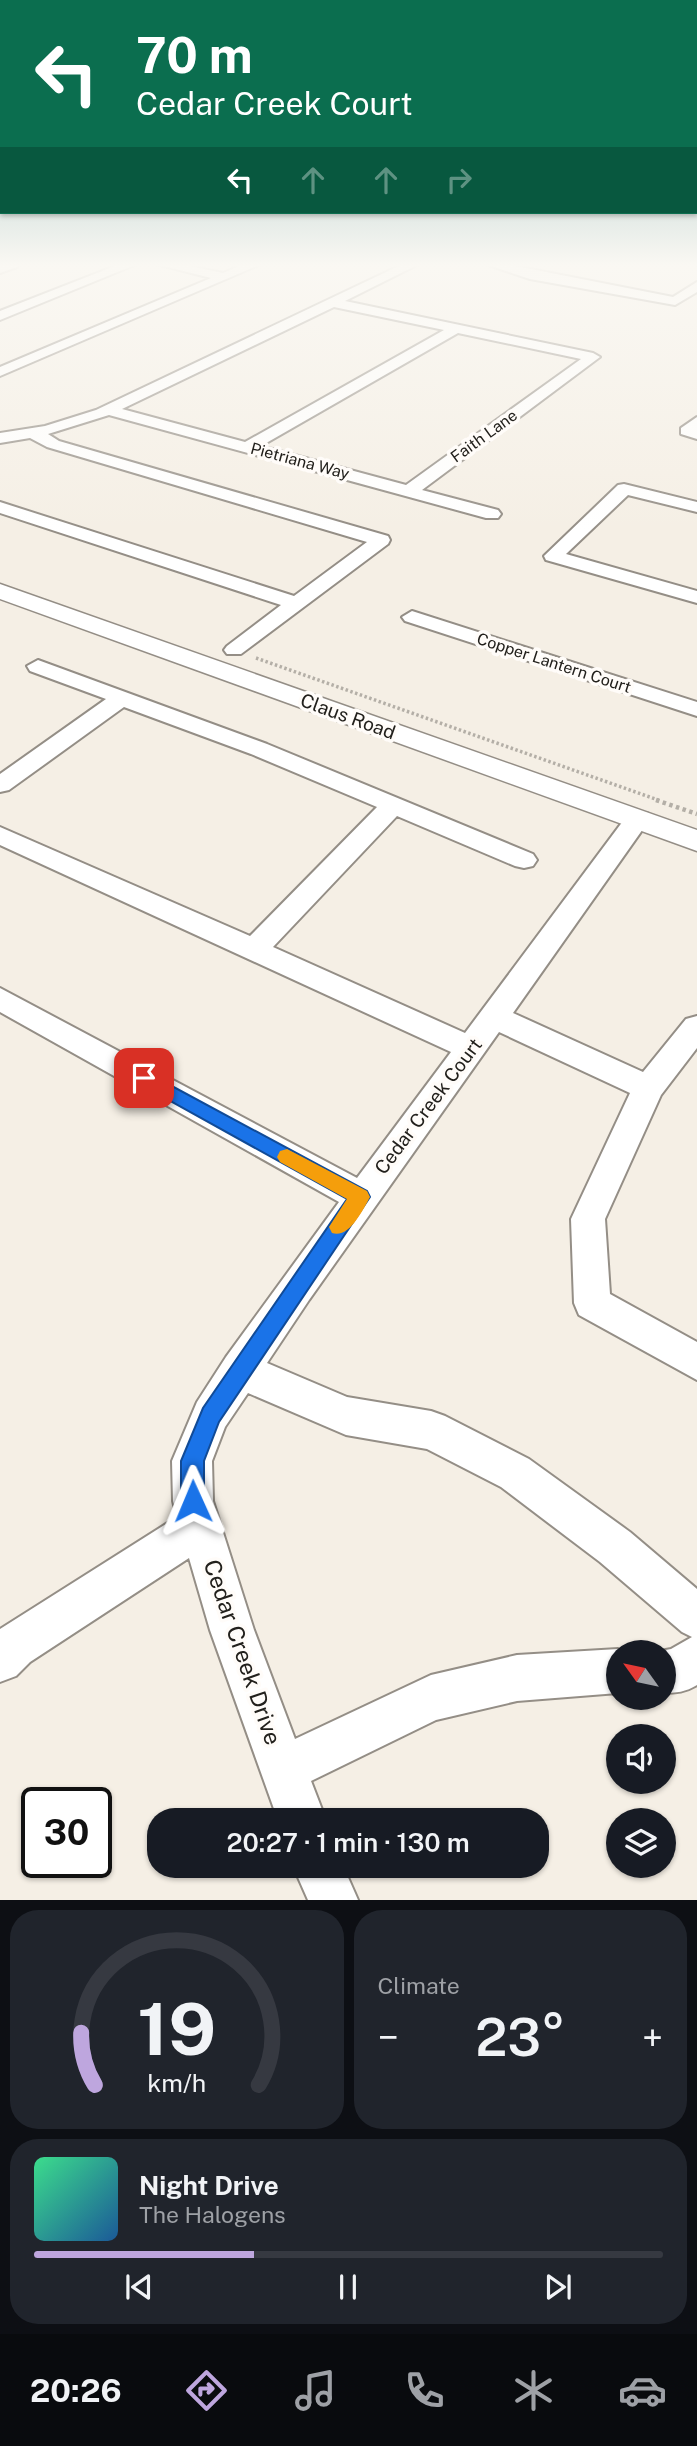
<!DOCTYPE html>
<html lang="en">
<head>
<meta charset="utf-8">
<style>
  :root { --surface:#171b24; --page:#20242c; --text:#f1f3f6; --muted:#9ea1a6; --line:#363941; --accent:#bea6de }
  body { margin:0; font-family:"Public Sans",sans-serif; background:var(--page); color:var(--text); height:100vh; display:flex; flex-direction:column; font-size:26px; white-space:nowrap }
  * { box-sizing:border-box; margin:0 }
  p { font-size:23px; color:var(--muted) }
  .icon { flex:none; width:38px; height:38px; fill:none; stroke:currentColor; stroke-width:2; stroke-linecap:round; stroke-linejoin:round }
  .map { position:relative; height:1900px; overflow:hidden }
  .details { display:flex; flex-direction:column; gap:10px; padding:10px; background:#0d0f14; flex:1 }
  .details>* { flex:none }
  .banner { position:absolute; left:0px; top:0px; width:698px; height:214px; box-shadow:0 2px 5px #0004; background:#0b6e4f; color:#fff; overflow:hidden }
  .needle { width:46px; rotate:303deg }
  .buttons { position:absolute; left:606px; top:1640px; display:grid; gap:14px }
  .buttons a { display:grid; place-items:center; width:70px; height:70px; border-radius:50%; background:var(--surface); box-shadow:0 2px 5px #0004; font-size:35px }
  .speed { position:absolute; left:21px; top:1787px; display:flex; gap:14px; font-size:35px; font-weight:700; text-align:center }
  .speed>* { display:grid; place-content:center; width:91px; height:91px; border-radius:50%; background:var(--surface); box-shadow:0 2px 5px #0004; line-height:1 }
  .speed .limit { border:4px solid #111; border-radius:10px; background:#fff; color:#111 }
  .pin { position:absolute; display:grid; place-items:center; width:60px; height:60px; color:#fff; margin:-30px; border-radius:14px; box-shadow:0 4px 10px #0006 }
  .me { position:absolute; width:77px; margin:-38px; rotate:359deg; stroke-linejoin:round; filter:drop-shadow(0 0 5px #0008) }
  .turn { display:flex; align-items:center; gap:24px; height:147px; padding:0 21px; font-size:32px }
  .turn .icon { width:91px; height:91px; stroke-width:2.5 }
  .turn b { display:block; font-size:49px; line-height:60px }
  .lanes { display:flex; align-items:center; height:66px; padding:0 21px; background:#0003; justify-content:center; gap:35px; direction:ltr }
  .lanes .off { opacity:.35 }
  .big { font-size:52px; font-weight:600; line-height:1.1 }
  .details .widget { flex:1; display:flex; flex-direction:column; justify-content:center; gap:10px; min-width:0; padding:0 24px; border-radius:28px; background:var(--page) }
  .details .dial { align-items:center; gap:0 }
  .dial svg { height:182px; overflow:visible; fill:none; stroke:var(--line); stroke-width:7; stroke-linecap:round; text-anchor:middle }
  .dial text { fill:var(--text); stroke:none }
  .song { display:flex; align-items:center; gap:21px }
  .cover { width:84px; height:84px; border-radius:10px; background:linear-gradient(135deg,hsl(150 70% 55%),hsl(210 70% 35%)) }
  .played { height:7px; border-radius:4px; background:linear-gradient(90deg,var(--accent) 35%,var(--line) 35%) }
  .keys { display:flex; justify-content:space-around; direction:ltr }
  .heat { display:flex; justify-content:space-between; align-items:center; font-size:38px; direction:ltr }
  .details .tiles { flex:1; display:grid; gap:10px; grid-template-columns:1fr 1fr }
  .widget:last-child { grid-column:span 2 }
  .trip { position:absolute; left:147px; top:1808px; width:402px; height:70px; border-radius:28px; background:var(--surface); box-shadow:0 2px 5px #0004; font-weight:600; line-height:70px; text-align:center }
  .tabs { display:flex; height:112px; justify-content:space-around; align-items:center; background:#090b0e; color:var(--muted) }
  .tabs .icon { width:49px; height:49px }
  .tabs .active { color:var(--accent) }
  .tabs b { font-size:32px; color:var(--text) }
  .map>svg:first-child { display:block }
</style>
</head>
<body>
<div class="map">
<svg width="697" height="1900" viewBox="0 0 697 1900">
  <rect width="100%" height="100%" fill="#f5efe5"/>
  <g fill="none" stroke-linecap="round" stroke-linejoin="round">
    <defs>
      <path id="minor" d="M19,264L17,267L0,273V265Z
        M120,264H137L0,320V311Z
        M156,264H180L223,273L244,264H261L0,376V367L211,278Z
        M403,264H419L345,301L593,353L600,357L422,490L498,510L501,514L498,518H486L109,415L48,434L59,441L388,536L390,540L388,544L241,654H227L224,650L227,646L281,605L0,513V502L294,596L367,542L47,447L30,438L0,443V433L45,426L96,410ZM334,307L444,330L245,442L122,409ZM458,333L581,359L406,485L261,446Z
        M485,264H505L673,297L697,282V292L675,305L530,279Z
        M697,417V439L681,434V428Z
        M624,484L697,502V512L628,495L566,554L697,591V603L546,560L544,556L618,485Z
        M412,611L697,702V716L405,621L402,617Z
        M38,660L267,744L533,854L537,860L533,866L524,868L515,866L397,816L273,947L465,1033L629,813H647L650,819L513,1013L643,1072L686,1019L697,1016V1048L661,1095L605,1219L610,1294L697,1342V1380L579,1315L574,1303L571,1219L630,1093L499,1032L309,1300L267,1363L347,1397L431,1411L445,1416L529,1459L630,1532L697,1589V1685C686,1692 676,1693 663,1693V1652H655L671,1649L692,1637L682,1632L600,1562L501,1487L427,1449L346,1435L248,1393L225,1427L212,1461L213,1501L254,1630L295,1739L431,1675L517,1655L618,1649L626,1652H618V1693L517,1701L436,1720L311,1781L326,1820H278L210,1630L189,1558L30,1662L16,1676L0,1682V1629L177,1517L173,1501L172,1461L197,1402L226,1357L339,1202L0,1012V988L357,1178L451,1052L0,845V827L250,936L377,807L251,754L124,707L9,790L0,792V774L106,699L30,671L27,666Z
        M293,1866H343L358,1900H308Z"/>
      <path id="major" d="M0,584L697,830V851L0,599Z"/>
    </defs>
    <use href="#minor" stroke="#948e86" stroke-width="4"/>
    <use href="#major" stroke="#948e86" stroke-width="3"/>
    <path stroke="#b4afa7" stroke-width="3.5" stroke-dasharray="2.5 2.5" stroke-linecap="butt" d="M256,658L661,801"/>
    <path stroke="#b4afa7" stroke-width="4.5" stroke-dasharray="3.5 3.5" stroke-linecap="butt" d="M656,800L697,814"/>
    <use href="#minor" fill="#fff" fill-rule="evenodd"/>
    <use href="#major" fill="#fff" fill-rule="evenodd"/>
  </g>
  <linearGradient id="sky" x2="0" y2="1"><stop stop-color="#7fafb0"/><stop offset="0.5" stop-color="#faf8f3"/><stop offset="1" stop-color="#faf8f3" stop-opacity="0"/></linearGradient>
  <rect width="697" height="530" fill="url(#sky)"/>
  <path fill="#1a73e8" stroke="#114b97" stroke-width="2" d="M144,1071L367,1191L370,1197L219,1422L204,1461V1501L201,1509L193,1513L185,1509L181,1501V1461L203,1408L347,1199L138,1083L135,1078L138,1073Z"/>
  <path fill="#f59e0b" d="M287,1149L367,1191L370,1197C363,1210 349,1239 332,1233L329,1227L347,1199L280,1162L277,1157L280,1151Z"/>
  <g text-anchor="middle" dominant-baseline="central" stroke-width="7" stroke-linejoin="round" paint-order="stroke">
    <g font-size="16" fill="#22201c" stroke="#fffcf9">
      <text transform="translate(484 436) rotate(-36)">Faith Lane</text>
      <text transform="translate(300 461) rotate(15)">Pietriana Way</text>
      <text transform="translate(554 663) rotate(18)">Copper Lantern Court</text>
    </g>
    <g font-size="19" fill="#22201c" stroke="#fffcf9">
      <text transform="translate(348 716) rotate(20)">Claus Road</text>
      <text transform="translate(428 1106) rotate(-53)">Cedar Creek Court</text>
    </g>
    <g font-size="23" fill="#22201c" stroke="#fffcf9">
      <text transform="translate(243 1652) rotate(71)">Cedar Creek Drive</text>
    </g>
  </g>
</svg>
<div class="buttons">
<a><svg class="needle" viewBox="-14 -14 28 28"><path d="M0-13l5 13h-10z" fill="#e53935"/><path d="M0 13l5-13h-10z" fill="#9ea1a6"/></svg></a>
<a><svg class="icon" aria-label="sound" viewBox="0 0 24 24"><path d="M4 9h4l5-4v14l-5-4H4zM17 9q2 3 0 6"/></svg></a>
<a><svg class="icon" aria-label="layers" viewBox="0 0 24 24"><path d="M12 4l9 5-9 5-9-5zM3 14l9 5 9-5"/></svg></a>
</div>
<div class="speed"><div class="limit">30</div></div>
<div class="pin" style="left:144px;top:1078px;background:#d93025"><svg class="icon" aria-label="arrive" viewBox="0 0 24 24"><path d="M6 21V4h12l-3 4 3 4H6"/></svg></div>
<svg class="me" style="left:193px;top:1501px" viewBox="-20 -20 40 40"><path d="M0-17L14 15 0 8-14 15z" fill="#1a73e8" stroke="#fff" stroke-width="4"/></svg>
<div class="trip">20:27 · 1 min · 130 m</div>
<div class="banner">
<div class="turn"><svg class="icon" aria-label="left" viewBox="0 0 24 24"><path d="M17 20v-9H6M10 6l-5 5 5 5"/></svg><div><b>70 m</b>Cedar Creek Court</div></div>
<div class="lanes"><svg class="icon" aria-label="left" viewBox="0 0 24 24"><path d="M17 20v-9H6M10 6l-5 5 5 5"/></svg><svg class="icon off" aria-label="ahead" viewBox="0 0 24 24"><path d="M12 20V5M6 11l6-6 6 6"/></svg><svg class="icon off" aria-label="ahead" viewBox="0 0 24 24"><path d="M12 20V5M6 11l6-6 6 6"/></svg><svg class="icon off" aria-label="right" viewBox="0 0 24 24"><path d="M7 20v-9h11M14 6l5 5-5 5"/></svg></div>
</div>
</div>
<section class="details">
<div class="tiles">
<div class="widget dial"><svg viewBox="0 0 100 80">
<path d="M14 69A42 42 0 1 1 86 69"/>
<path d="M14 69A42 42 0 0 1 8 46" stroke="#bea6de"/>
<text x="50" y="56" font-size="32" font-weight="700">19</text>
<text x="50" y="72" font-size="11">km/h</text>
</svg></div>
<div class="widget"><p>Climate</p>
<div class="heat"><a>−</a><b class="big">23°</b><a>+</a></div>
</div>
<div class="widget">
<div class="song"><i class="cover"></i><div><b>Night Drive</b><p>The Halogens</p></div></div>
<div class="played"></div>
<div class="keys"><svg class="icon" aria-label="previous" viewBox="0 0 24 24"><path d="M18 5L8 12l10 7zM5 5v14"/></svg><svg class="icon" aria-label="pause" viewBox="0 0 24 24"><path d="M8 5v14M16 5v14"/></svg><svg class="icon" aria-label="next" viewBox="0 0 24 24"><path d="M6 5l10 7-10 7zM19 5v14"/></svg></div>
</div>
</div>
</section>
<nav class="tabs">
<b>20:26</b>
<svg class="icon active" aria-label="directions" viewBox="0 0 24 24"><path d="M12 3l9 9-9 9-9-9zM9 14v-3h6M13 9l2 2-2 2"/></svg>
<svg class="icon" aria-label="music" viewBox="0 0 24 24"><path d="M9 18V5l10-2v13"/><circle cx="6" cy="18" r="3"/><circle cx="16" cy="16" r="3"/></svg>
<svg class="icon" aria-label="phone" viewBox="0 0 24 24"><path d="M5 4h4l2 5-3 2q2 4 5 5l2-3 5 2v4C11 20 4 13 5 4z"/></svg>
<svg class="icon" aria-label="climate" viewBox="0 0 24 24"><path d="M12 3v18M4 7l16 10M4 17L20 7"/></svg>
<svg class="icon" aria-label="car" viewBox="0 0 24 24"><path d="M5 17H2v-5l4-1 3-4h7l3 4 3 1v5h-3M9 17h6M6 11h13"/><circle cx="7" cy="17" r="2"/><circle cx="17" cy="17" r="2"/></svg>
</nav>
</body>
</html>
